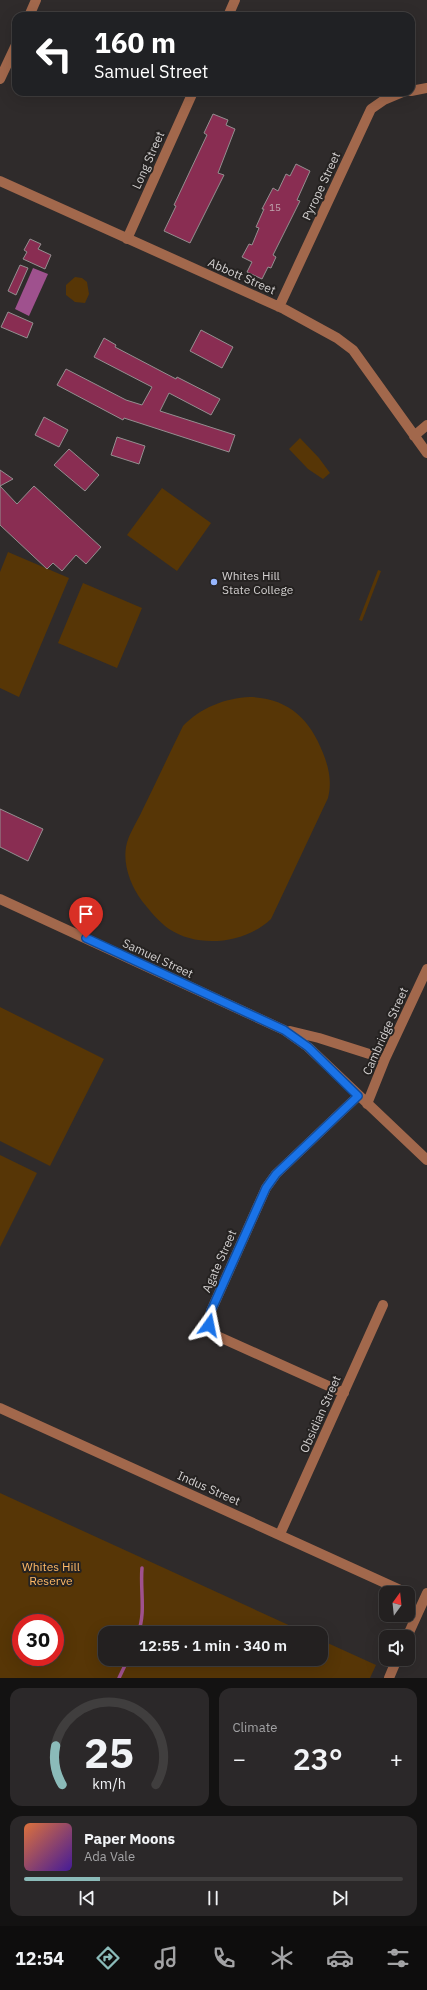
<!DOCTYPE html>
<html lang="en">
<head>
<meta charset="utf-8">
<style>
  :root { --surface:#232020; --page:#2b2829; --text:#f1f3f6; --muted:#a3a3a5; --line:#403e3e; --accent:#8bbbb9 }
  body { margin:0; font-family:"IBM Plex Sans",sans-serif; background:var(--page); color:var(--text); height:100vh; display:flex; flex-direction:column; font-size:15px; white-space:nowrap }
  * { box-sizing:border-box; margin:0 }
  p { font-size:13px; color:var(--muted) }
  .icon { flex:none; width:22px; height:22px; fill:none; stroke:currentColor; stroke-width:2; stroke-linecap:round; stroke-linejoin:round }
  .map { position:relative; height:1678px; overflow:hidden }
  .details { display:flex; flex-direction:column; gap:10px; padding:10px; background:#131212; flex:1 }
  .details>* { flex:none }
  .hud { position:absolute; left:12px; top:12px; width:403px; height:84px; border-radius:12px; box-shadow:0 4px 16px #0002,0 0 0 1px var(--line); background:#202124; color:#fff; overflow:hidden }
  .needle { width:26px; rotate:15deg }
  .tools { position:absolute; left:379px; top:1586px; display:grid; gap:8px }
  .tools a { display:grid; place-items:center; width:36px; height:36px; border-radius:8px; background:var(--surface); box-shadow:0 4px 16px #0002,0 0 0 1px var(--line); font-size:20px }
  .speed { position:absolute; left:12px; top:1614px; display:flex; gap:8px; font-size:20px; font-weight:700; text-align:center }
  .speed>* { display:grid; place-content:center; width:52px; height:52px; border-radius:50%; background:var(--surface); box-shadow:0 4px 16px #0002,0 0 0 1px var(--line); line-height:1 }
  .speed .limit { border:6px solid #d22; background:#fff; color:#111 }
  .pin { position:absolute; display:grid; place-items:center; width:34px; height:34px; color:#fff; margin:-41px -17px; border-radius:50% 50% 50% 0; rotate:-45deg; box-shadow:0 0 4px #0007 }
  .pin .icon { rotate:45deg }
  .me { position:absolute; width:44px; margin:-22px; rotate:12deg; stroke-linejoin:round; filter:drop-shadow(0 0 3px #0008) }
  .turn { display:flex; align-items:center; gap:14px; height:84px; padding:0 16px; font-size:18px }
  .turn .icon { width:52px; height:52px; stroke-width:2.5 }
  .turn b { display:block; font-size:28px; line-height:34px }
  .big { font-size:30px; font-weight:600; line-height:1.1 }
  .details .card { flex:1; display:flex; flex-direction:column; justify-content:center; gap:6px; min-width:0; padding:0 14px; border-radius:12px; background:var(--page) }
  .details .dial { align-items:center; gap:0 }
  .dial svg { height:104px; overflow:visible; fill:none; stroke:var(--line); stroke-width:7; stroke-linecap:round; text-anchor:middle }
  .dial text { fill:var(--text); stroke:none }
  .song { display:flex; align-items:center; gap:12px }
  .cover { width:48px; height:48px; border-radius:6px; background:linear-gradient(135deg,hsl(20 70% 55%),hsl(260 70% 35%)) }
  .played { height:4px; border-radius:2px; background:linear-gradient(90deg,var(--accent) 20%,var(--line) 20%) }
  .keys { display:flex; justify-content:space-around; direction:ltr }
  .heat { display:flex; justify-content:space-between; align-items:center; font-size:22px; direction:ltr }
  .details .tiles { flex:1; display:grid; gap:10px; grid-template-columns:1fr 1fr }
  .card:last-child { grid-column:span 2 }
  .trip { position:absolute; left:98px; top:1626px; width:230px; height:40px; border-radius:12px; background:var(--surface); box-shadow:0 4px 16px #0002,0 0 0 1px var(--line); font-weight:600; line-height:40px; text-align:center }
  .tabs { display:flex; height:64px; justify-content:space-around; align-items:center; background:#0e0d0d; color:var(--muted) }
  .tabs .icon { width:28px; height:28px }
  .tabs .active { color:var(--accent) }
  .tabs b { font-size:18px; color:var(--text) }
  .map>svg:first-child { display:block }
</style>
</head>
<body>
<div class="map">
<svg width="427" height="1678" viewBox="0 0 427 1678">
  <rect width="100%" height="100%" fill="#2f2b2b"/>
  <path fill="#573606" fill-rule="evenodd" d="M75,277L82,278L87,282L89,294L85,303L75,302L66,295V285Z
    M300,438L319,458L330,473L323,479L308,469L289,449Z
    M162,488L211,523L177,571L127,535Z
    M8,552L69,578L19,697L0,688V572Z
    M378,570L381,571L362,621L359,620Z
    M83,583L142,608L117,668L58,643Z
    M250,697C288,698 310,719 323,753C329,768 332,782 328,798L271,919C246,943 199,949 169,929C159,922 150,911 142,901C131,886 123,866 126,847C128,835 137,822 142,811C156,783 169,754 183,726C200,708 225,698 250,697Z
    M0,1007L104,1059L50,1166L0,1141Z
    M0,1155L37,1173L0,1247Z
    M0,1493L306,1633H105V1659H321V1640L376,1665L370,1678H0ZM21,1623H55V1657H21Z"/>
  <path fill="#9f518e" d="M33,268L48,274L29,316L15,309Z"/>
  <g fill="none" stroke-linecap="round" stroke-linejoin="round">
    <path stroke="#9f518e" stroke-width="3.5" d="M138,1633C146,1613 140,1590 142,1568
      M119,1678L128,1659"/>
  </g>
  <path fill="#892d52" stroke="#948f90" d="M213,114L228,120L226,125L235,129L218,173L224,175L190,243L164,231L176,206L174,205L207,135L204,133Z
    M296,164L310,171L297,200L300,201L273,255L276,257L271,268L268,267L262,279L247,272L252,262L242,257L249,244L252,245L259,228L256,227L264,209H262L273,188L278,191L286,174L290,176Z
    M30,239L41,244L38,249L51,255L45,269L23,259L27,252L24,250Z
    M20,265L28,268L16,295L8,291Z
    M8,312L33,323L27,338L1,327Z
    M201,330L233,347L222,368L190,351Z
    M104,338L116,345L115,347L176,379L177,377L220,399L211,415L169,393L160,411L235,435L229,452L124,418L123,420L57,385L66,369L126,400L142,405L152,387L94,357Z
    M44,417L68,430L59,447L35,435Z
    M117,437L145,446L139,464L111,455Z
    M69,449L99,475L85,491L54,465Z
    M0,470L13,479L0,486L17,504L34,486L101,547L86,564L76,555L62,571L53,563L47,569L0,525Z
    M0,809L43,829L28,861L0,847Z"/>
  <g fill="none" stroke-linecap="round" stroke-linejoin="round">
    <path stroke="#a2684c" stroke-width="10" d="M29,16L36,0
      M228,16L235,0
      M0,79L16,45
      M411,91L427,88
      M0,181L284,309L337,338L353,350L427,453
      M127,239L193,92
      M279,307L371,109L384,100L403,92
      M414,436L427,425
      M0,899L284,1030L308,1047L427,1160
      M290,1031L319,1038L385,1059
      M367,1104L385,1059L427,969
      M344,1393L215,1335L209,1325L211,1311L266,1188L276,1174L358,1096
      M0,1408L407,1593
      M280,1534L383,1305
      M407,1637L427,1593
      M389,1678L397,1659"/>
  </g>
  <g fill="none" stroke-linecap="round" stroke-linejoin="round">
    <defs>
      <path id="route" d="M86,938L284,1030L308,1047L358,1096L276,1174L266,1188L211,1311L209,1325"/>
    </defs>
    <use href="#route" stroke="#114b97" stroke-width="10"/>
    <use href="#route" stroke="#1a73e8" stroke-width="7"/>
  </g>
  <circle fill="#97b6fd" stroke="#252221" stroke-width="1.5" cx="214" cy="582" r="4"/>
  <g text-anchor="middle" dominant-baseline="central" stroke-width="4" stroke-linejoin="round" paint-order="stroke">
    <g font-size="10" fill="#c0a7b0">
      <text x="275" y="207">15</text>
    </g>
    <g font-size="12" fill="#d3d0d0" stroke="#252221">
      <text transform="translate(148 160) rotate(-66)">Long Street</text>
      <text transform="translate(321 186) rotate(-65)">Pyrope Street</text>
      <text transform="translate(242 276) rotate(24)">Abbott Street</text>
      <text transform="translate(158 958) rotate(25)">Samuel Street</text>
      <text transform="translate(385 1031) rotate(-66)">Cambridge Street</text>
      <text transform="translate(219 1261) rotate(-66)">Agate Street</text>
      <text transform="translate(320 1414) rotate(-66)">Obsidian Street</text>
      <text transform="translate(209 1488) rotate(24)">Indus Street</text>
    </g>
    <g font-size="12" fill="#d3d0d0" stroke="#252221" text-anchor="start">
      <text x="222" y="575">Whites Hill<tspan x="222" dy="14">State College</tspan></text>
    </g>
    <g font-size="12" fill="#ffba67" stroke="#252221">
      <text x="51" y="1566">Whites Hill<tspan x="51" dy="14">Reserve</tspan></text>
    </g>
  </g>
</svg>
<div class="tools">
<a><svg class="needle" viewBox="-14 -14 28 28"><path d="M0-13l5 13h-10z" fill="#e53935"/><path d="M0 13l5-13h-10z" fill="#a3a3a5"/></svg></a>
<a><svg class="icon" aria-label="sound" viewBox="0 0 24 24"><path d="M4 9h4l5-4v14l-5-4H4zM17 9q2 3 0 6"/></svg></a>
</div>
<div class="speed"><div class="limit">30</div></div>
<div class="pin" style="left:86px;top:938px;background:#d93025"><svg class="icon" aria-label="arrive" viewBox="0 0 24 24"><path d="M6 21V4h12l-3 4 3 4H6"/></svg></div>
<svg class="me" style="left:209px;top:1325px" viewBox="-20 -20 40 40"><path d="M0-17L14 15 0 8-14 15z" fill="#1a73e8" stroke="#fff" stroke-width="4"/></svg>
<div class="trip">12:55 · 1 min · 340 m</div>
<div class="hud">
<div class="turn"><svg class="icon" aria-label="left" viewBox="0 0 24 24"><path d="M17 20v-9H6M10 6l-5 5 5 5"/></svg><div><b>160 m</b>Samuel Street</div></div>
</div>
</div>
<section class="details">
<div class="tiles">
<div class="card dial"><svg viewBox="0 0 100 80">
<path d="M14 69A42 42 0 1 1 86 69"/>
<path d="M14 69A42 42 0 0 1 9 39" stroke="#8bbbb9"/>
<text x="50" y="56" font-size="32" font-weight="700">25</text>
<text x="50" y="72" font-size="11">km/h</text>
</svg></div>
<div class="card"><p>Climate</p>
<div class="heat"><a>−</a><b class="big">23°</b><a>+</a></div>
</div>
<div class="card">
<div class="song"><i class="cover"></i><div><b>Paper Moons</b><p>Ada Vale</p></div></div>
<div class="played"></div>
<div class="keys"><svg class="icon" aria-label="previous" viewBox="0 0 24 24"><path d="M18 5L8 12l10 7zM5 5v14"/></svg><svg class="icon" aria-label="pause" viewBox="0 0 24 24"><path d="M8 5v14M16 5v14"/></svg><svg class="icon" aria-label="next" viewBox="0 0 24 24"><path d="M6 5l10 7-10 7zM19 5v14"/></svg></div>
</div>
</div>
</section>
<nav class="tabs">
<b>12:54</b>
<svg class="icon active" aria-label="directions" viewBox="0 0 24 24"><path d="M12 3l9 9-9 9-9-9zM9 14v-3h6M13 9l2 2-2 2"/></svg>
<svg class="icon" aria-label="music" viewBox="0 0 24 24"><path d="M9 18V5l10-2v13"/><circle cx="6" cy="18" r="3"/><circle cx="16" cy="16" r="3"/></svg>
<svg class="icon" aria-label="phone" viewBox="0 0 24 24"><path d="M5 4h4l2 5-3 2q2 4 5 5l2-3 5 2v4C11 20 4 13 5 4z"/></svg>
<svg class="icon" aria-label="climate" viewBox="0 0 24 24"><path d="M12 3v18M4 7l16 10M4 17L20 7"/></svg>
<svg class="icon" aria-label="car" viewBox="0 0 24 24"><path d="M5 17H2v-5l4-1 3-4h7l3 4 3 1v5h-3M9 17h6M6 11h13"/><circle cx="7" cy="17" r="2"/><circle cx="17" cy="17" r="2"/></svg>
<svg class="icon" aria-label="filters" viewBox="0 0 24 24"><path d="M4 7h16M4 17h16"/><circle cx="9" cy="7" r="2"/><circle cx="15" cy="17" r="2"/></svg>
</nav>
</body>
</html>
